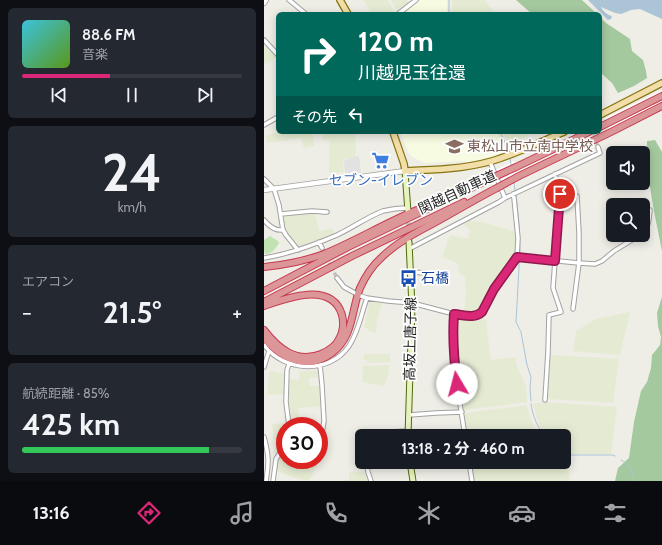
<!DOCTYPE html>
<html lang="ja">
<head>
<meta charset="utf-8">
<style>
  :root { --surface:#171b24; --page:#242831; --text:#f1f3f6; --muted:#9ea1a6; --line:#363941; --accent:#db2777 }
  body { margin:0; font-family:Cabin,"Noto Sans JP",sans-serif; background:var(--page); color:var(--text); height:100vh; display:flex; flex-direction:column; font-size:15px; white-space:nowrap }
  * { box-sizing:border-box; margin:0 }
  p { font-size:13px; color:var(--muted) }
  .icon { flex:none; width:22px; height:22px; fill:none; stroke:currentColor; stroke-width:2; stroke-linecap:round; stroke-linejoin:round }
  .map { position:relative; flex:1; overflow:hidden }
  .details { display:flex; flex-direction:column; gap:8px; padding:8px; background:#0d0f14; width:264px }
  .details>* { flex:none }
  .hud { position:absolute; left:12px; top:12px; width:326px; height:122px; border-radius:6px; box-shadow:0 2px 10px #0003; background:#00695c; color:#fff; overflow:hidden }
  .controls { position:absolute; left:342px; top:146px; display:grid; gap:8px }
  .controls a { display:grid; place-items:center; width:44px; height:44px; border-radius:6px; background:var(--surface); box-shadow:0 2px 10px #0003; font-size:20px }
  .speed { position:absolute; left:12px; top:417px; display:flex; gap:8px; font-size:20px; font-weight:700; text-align:center }
  .speed>* { display:grid; place-content:center; width:52px; height:52px; border-radius:50%; background:var(--surface); box-shadow:0 2px 10px #0003; line-height:1 }
  .speed .limit { border:6px solid #d22; background:#fff; color:#111 }
  .pin { position:absolute; display:grid; place-items:center; width:34px; height:34px; color:#fff; margin:-17px; border:2px solid #fff; border-radius:50%; box-shadow:0 1px 4px #0007 }
  .me { position:absolute; width:44px; margin:-22px; rotate:352deg; stroke-linejoin:round; filter:drop-shadow(0 0 3px #0008) }
  .turn { display:flex; align-items:center; gap:14px; height:84px; padding:0 16px; font-size:18px }
  .turn .icon { width:52px; height:52px; stroke-width:2.5 }
  .turn b { display:block; font-size:28px; line-height:34px }
  .then { display:flex; align-items:center; height:38px; padding:0 16px; background:#0003; gap:8px; font-size:15px }
  .big { font-size:30px; font-weight:700; line-height:1.1 }
  .details .widget { flex:1; display:flex; flex-direction:column; justify-content:center; gap:6px; min-width:0; padding:0 14px; border-radius:6px; background:var(--page) }
  .details .dial { align-items:center; gap:0 }
  .dial b { font-size:52px; line-height:1 }
  .song { display:flex; align-items:center; gap:12px }
  .cover { width:48px; height:48px; border-radius:6px; background:linear-gradient(135deg,hsl(190 70% 55%),hsl(90 70% 35%)) }
  .played { height:4px; border-radius:2px; background:linear-gradient(90deg,var(--accent) 40%,var(--line) 40%) }
  .keys { display:flex; justify-content:space-around; direction:ltr }
  .heat { display:flex; justify-content:space-between; align-items:center; font-size:22px; direction:ltr }
  .charge { height:6px; border-radius:3px; background:linear-gradient(90deg,#34c759 85%,var(--line) 0) }
  .trip { position:absolute; left:91px; top:429px; width:216px; height:40px; border-radius:6px; background:var(--surface); box-shadow:0 2px 10px #0003; font-weight:700; line-height:40px; text-align:center }
  .tabs { display:flex; height:64px; justify-content:space-around; align-items:center; background:#090b0e; color:var(--muted) }
  .tabs .icon { width:28px; height:28px }
  .tabs .selected { color:var(--accent) }
  .tabs b { font-size:18px; color:var(--text) }
  main { display:flex; flex:1; min-height:0 }
  .map>svg:first-child { display:block }
</style>
</head>
<body>
<main>
<section class="details">
<div class="widget">
<div class="song"><i class="cover"></i><div><b>88.6 FM</b><p>音楽</p></div></div>
<div class="played"></div>
<div class="keys"><svg class="icon" aria-label="previous" viewBox="0 0 24 24"><path d="M18 5L8 12l10 7zM5 5v14"/></svg><svg class="icon" aria-label="pause" viewBox="0 0 24 24"><path d="M8 5v14M16 5v14"/></svg><svg class="icon" aria-label="next" viewBox="0 0 24 24"><path d="M6 5l10 7-10 7zM19 5v14"/></svg></div>
</div>
<div class="widget dial"><b>24</b><p>km/h</p></div>
<div class="widget"><p>エアコン</p>
<div class="heat"><a>−</a><b class="big">21.5°</b><a>+</a></div>
</div>
<div class="widget"><p>航続距離 · 85%</p><b class="big">425 km</b><div class="charge"></div></div>
</section>
<div class="map">
<svg width="398" height="481" viewBox="0 0 398 481">
  <rect width="100%" height="100%" fill="#eeede6"/>
  <path fill="#f7fbe1" d="M156,0H183V14H138Z
    M136,132H233L243,152L224,159L201,163V161L163,163L158,162L147,156L144,152Z"/>
  <path fill="#e5ebd3" d="M99,0H124L131,14H108Z
    M127,0H143L145,4L134,12Z
    M188,0H221L230,14H188Z
    M2,46H4L13,57L2,64L0,63V48Z
    M14,119V132H49L50,146L40,148L37,138L3,143L2,136L14,132L12,120Z
    M58,132H91L92,152L89,158L79,159L80,172L65,173V165H66L65,141L59,140Z
    M239,132H271L245,145Z
    M51,212L55,231L68,228L70,234L53,242L34,248L26,239L21,230L19,216L20,215Z
    M204,220L217,222L246,230L252,232L253,239L252,250L250,259L236,278L225,295L218,310L215,313L210,314H200L202,294L201,277L194,272L195,264L178,257L186,235L204,239L206,229L203,228L198,223Z
    M106,299L119,302L113,319L112,333L104,331V328H100Z
    M366,312L356,355L309,351L312,331L332,319Z
    M217,317L222,321L227,360L251,357L253,367L262,386L263,402L200,410L192,348L193,319L214,320Z
    M100,354H126V362L103,363V360H100Z
    M287,355L355,359L349,403L284,399L282,398L286,357Z
    M125,365V373L120,386L98,382L99,366Z
    M54,370L55,371V377L45,378L46,386H56L58,406L34,408L36,421L26,422L23,405L24,379L35,380L36,371H47Z
    M6,371L22,374L21,394L4,395V386Z
    M280,402L353,407L347,454H306L300,448V436H285L279,433L273,419L269,404Z
    M262,405L271,430L275,436H203L199,414L202,413Z
    M23,423L24,426H21V444L12,455L8,424Z
    M21,448V460H53L51,468L47,478L45,480H41L32,478L12,471L14,459Z
    M207,462H300L304,468L306,481H210Z
    M85,472H101L105,481H71L85,480Z"/>
  <path fill="#c1e2b1" d="M6,236L14,241L15,243C11,249 8,254 1,254L0,250V240Z"/>
  <path fill="#a4c99f" d="M252,0H318L333,14H268Z
    M336,17L342,23L366,39L368,51L379,60L382,71L383,78L370,86L354,93L348,83L336,72Z
    M391,140L398,152V251C391,215 382,178 383,141Z
    M398,297V481H351L354,468L365,458L370,422L377,391L383,382L387,368L388,355L396,345L397,337L394,326L393,313Z"/>
  <path fill="#e2e2e2" d="M90,156H95L97,173H81L80,160L89,158Z"/>
  <path fill="#abc5d7" d="M324,0H398V19L376,9L367,10L357,14L351,13L337,7C339,11 343,15 348,16L347,19L344,20Z"/>
  <path fill="#fff" d="M398,90V111L348,136L341,118Z
    M250,161L257,180L232,193L226,173Z"/>
  <g fill="none" stroke-linecap="round" stroke-linejoin="round">
    <path stroke="#abc5d7" stroke-width="1" d="M185,0V14
      M236,132L245,150V154
      M246,157L247,165
      M250,182L251,191
      M252,194L255,224L256,249L252,322L257,332L263,365L267,377L266,387L267,401
      M267,404C268,413 274,431 282,436
      M300,450L303,454L306,455H349L351,456
      M357,460C366,465 369,472 370,481"/>
    <path stroke="#c4c4be" stroke-width="3.5" stroke-dasharray="3.5 2" stroke-linecap="butt" d="M329,132L334,147
      M58,248L73,278"/>
    <path stroke="#c4c4be" stroke-width="5" stroke-dasharray="5 2.5" stroke-linecap="butt" d="M144,215L145,239"/>
    <defs>
      <path id="minor" d="M25,0L42,14
        M134,14L152,0
        M0,40L14,55
        M0,125L14,117
        M226,162L241,198
        M0,179L10,189L15,205L18,224L19,230L22,235L34,250
        M249,194L250,198L254,238L253,257
        M17,214L48,211C53,211 58,212 63,212
        M0,220C5,226 11,231 19,230
        M379,233C385,227 385,218 386,210
        M55,242L58,248
        M145,249L235,202L241,198L336,153L334,147
        M0,258C25,254 50,245 73,235C88,228 103,217 119,211C127,209 135,208 143,208
        M146,272L163,273
        M73,278L80,287L91,293
        M97,296L103,298L124,301L148,303L190,314L212,316L216,314L220,310L230,289L253,257L315,263L331,264L338,261L350,251L376,235
        M309,309L315,263V233L313,196
        M190,314C186,355 195,395 201,436
        M0,345C20,372 65,375 85,346C95,331 97,314 103,298
        M25,364L23,370L22,402L25,426
        M56,365L58,385L60,421L56,445
        M0,367L5,351
        M281,400L284,352L285,315L297,312L289,288L296,194L291,174
        M145,415L172,413L198,412
        M103,436L107,433L144,431
        M0,437C5,456 5,462 2,481
        M102,462L104,472L107,481
        M205,462L208,481
        M9,481L12,459L21,445"/>
      <path id="tertiary" d="M0,3L2,0
        M0,190L141,171"/>
      <path id="secondary" d="M141,171L144,212
        M144,436L148,307L145,242
        M146,462L149,481"/>
      <path id="primary" d="M76,0L84,14
        M336,115L398,83
        M129,132L140,164L141,171C170,170 200,169 228,161C252,154 276,142 300,132"/>
      <path id="motorway" d="M336,127L398,96
        M252,167L325,132
        M255,176L347,132L398,106
        M0,267C20,265 41,261 60,254C92,241 121,223 153,210
        M0,291L84,247L228,178
        M0,302L88,256L200,202
        M0,306C22,298 68,281 78,315C80,323 79,332 75,339C72,346 64,351 57,354C32,364 14,348 0,330
        M0,337C11,352 24,361 43,362C52,362 61,358 68,353C90,336 87,311 96,288C101,277 108,266 117,258C132,243 151,233 170,223C190,212 210,200 231,189"/>
    </defs>
    <use href="#minor" stroke="#a2a2a2" stroke-width="5.5"/>
    <use href="#tertiary" stroke="#a2a2a2" stroke-width="6"/>
    <use href="#secondary" stroke="#516912" stroke-width="7"/>
    <use href="#primary" stroke="#877411" stroke-width="8"/>
    <use href="#motorway" stroke="#c63951" stroke-width="8"/>
    <use href="#minor" stroke="#fff" stroke-width="3.5"/>
    <use href="#tertiary" stroke="#fff" stroke-width="4.5"/>
    <use href="#secondary" stroke="#e7f2bf" stroke-width="5"/>
    <use href="#primary" stroke="#f1dea8" stroke-width="5.5"/>
    <use href="#motorway" stroke="#dc9697" stroke-width="6"/>
    <defs>
      <path id="motorway-bridge" d="M228,178L252,167
        M231,189L255,176"/>
    </defs>
    <use href="#motorway-bridge" stroke="#c63951" stroke-width="8" stroke-linecap="butt"/>
    <use href="#motorway-bridge" stroke="#dc9697" stroke-width="6"/>
  </g>
  <g fill="none" stroke-linecap="round" stroke-linejoin="round">
    <defs>
      <path id="route" d="M193,384C190,360 188,339 190,314C200,315 210,319 218,312L230,289L253,257L291,261L296,194"/>
    </defs>
    <use href="#route" stroke="#8e194d" stroke-width="10"/>
    <use href="#route" stroke="#db2777" stroke-width="7"/>
  </g>
  <defs>
    <symbol id="school-bare" viewBox="-9 -9 18 18"><path d="M0-5L7-2L0 1L-7-2ZM-4 1L0 2.5L4 1V4Q0 6-4 4Z" fill="#8d6e63" stroke="#fff" stroke-width="2.5" paint-order="stroke"/></symbol>
    <symbol id="supermarket-bare" viewBox="-9 -9 18 18"><path d="M-6-5.5h2.5l.6 2H6L4.5 2H-2.5L-4.4-4H-6ZM-1.5 3.2a1.3 1.3 0 1 0 .1 0ZM3 3.2a1.3 1.3 0 1 0 .1 0Z" fill="#3f7fe0" stroke="#fff" stroke-width="2.5" paint-order="stroke"/></symbol>
    <symbol id="bus-bare" viewBox="-9 -9 18 18"><path d="M-5-6H5V4H4V6H2V4H-2V6H-4V4H-5ZM-3.5-4V0h7V-4ZM-3.5 1.2v1.5H-2V1.2ZM2 1.2v1.5H3.5V1.2Z" fill="#1a4fb4" stroke="#fff" stroke-width="2.5" paint-order="stroke"/></symbol>
  </defs>
  <g fill-rule="evenodd">
    <use href="#school-bare" x="178" y="134" width="25" height="25"/>
    <use href="#supermarket-bare" x="104" y="148" width="25" height="25"/>
    <use href="#bus-bare" x="132" y="266" width="25" height="25"/>
  </g>
  <g text-anchor="middle" dominant-baseline="central" stroke-width="3.5" stroke-linejoin="round" paint-order="stroke">
    <g font-size="14" fill="#785e54" stroke="#fff" text-anchor="start">
      <text x="203" y="146">東松山市立南中学校</text>
    </g>
    <g font-size="14" fill="#366cbe" stroke="#fff">
      <text x="117" y="180">セブン-イレブン</text>
    </g>
    <g font-size="14" fill="#1e1e1e" stroke="#fff">
      <text transform="translate(193 192) rotate(-25)">関越自動車道</text>
      <text transform="translate(146 339) rotate(-89)">高坂上唐子線</text>
    </g>
    <g font-size="14" fill="#164399" stroke="#fff" text-anchor="start">
      <text x="157" y="278">石橋</text>
    </g>
  </g>
</svg>
<div class="controls">
<a><svg class="icon" aria-label="sound" viewBox="0 0 24 24"><path d="M4 9h4l5-4v14l-5-4H4zM17 9q2 3 0 6"/></svg></a>
<a><svg class="icon" aria-label="search" viewBox="0 0 24 24"><circle cx="10" cy="10" r="6"/><path d="M15 15l6 6"/></svg></a>
</div>
<div class="speed"><div class="limit">30</div></div>
<div class="pin" style="left:296px;top:194px;background:#d93025"><svg class="icon" aria-label="arrive" viewBox="0 0 24 24"><path d="M6 21V4h12l-3 4 3 4H6"/></svg></div>
<svg class="me" style="left:193px;top:384px" viewBox="-20 -20 40 40"><circle r="19" fill="#fff"/><path d="M0-13L10 11 0 6-10 11z" fill="#db2777"/></svg>
<div class="trip">13:18 · 2 分 · 460 m</div>
<div class="hud">
<div class="turn"><svg class="icon" aria-label="right" viewBox="0 0 24 24"><path d="M7 20v-9h11M14 6l5 5-5 5"/></svg><div><b>120 m</b>川越児玉往還</div></div>
<div class="then">その先<svg class="icon" aria-label="left" viewBox="0 0 24 24"><path d="M17 20v-9H6M10 6l-5 5 5 5"/></svg></div>
</div>
</div>
</main>
<nav class="tabs">
<b>13:16</b>
<svg class="icon selected" aria-label="directions" viewBox="0 0 24 24"><path d="M12 3l9 9-9 9-9-9zM9 14v-3h6M13 9l2 2-2 2"/></svg>
<svg class="icon" aria-label="music" viewBox="0 0 24 24"><path d="M9 18V5l10-2v13"/><circle cx="6" cy="18" r="3"/><circle cx="16" cy="16" r="3"/></svg>
<svg class="icon" aria-label="phone" viewBox="0 0 24 24"><path d="M5 4h4l2 5-3 2q2 4 5 5l2-3 5 2v4C11 20 4 13 5 4z"/></svg>
<svg class="icon" aria-label="climate" viewBox="0 0 24 24"><path d="M12 3v18M4 7l16 10M4 17L20 7"/></svg>
<svg class="icon" aria-label="car" viewBox="0 0 24 24"><path d="M5 17H2v-5l4-1 3-4h7l3 4 3 1v5h-3M9 17h6M6 11h13"/><circle cx="7" cy="17" r="2"/><circle cx="17" cy="17" r="2"/></svg>
<svg class="icon" aria-label="filters" viewBox="0 0 24 24"><path d="M4 7h16M4 17h16"/><circle cx="9" cy="7" r="2"/><circle cx="15" cy="17" r="2"/></svg>
</nav>
</body>
</html>
